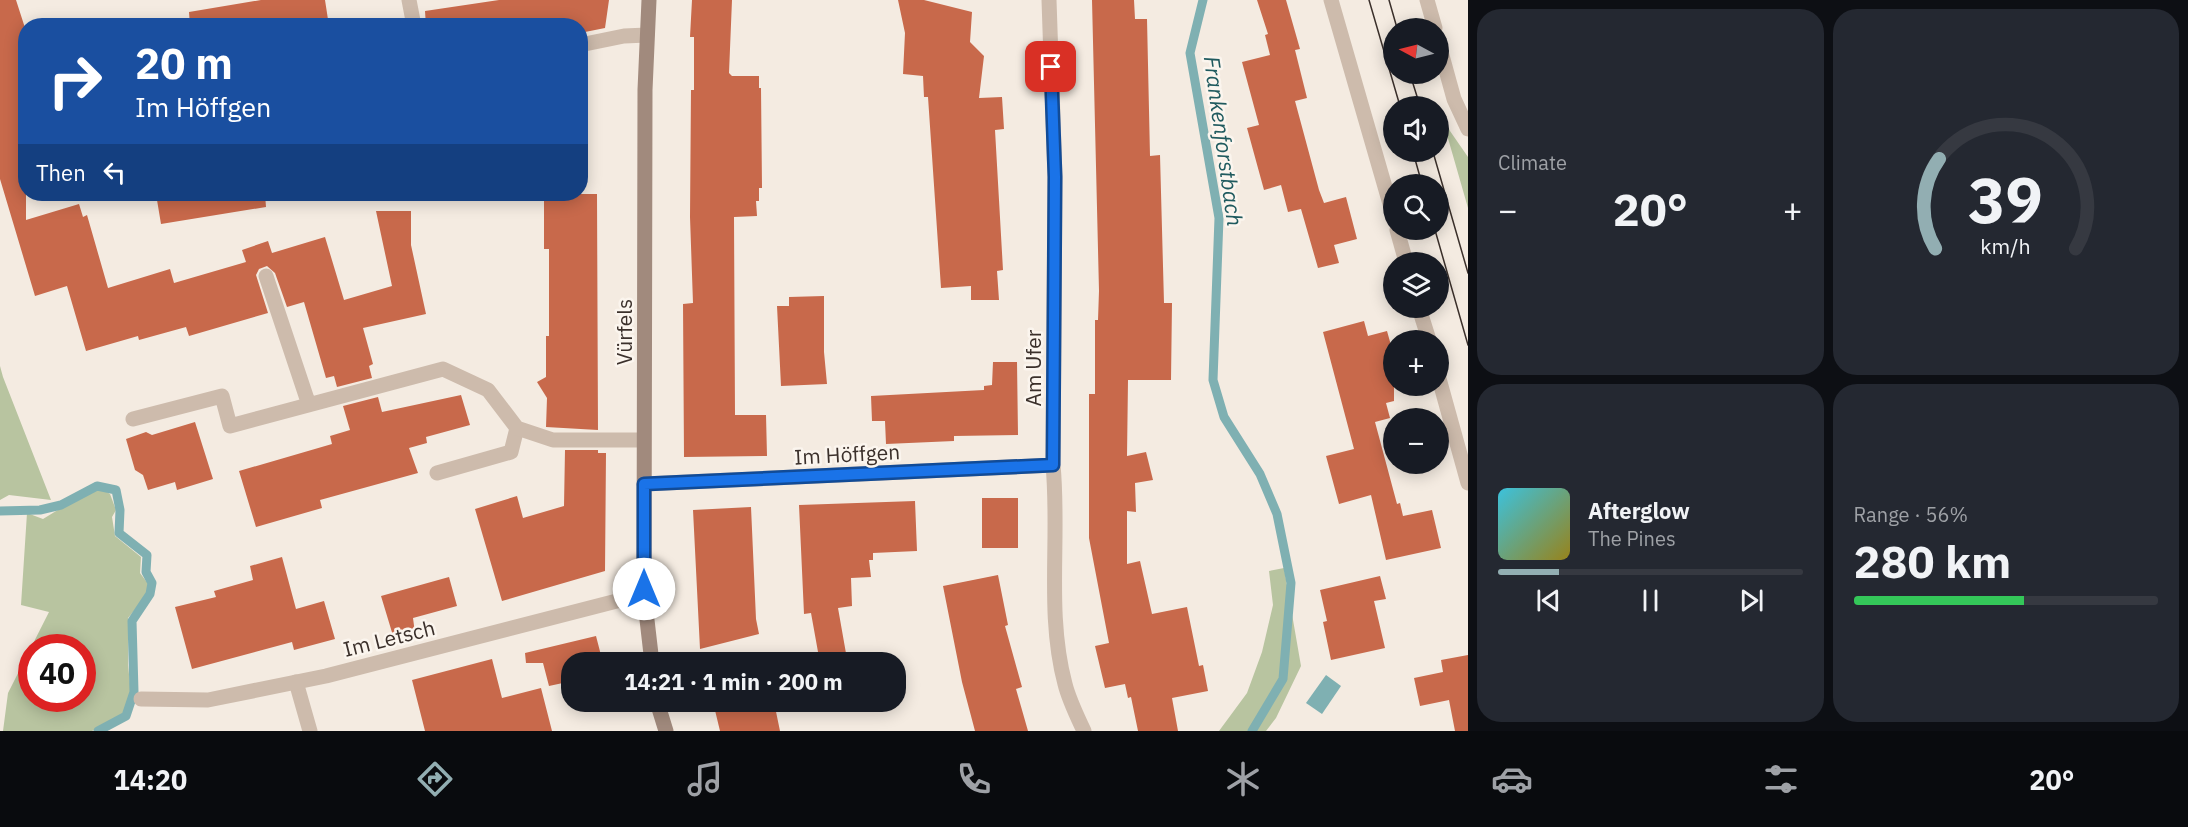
<!DOCTYPE html>
<html lang="en">
<head>
<meta charset="utf-8">
<style>
  :root { --surface:#171b24; --page:#242831; --text:#f1f3f6; --muted:#9ea1a6; --line:#363941; --accent:#92aeb2 }
  body { margin:0; font-family:"IBM Plex Sans",sans-serif; background:var(--page); color:var(--text); height:100vh; display:flex; flex-direction:column; font-size:22px; white-space:nowrap }
  * { box-sizing:border-box; margin:0 }
  p { font-size:20px; color:var(--muted) }
  .icon { flex:none; width:33px; height:33px; fill:none; stroke:currentColor; stroke-width:2; stroke-linecap:round; stroke-linejoin:round }
  .map { position:relative; flex:1; overflow:hidden }
  .panel { display:flex; flex-direction:column; gap:9px; padding:9px; background:#0d0f14; width:720px }
  .panel>* { flex:none }
  .guide { position:absolute; left:18px; top:18px; width:570px; height:183px; border-radius:24px; box-shadow:0 3px 15px #0003; background:#1a4fa0; color:#fff; overflow:hidden }
  .needle { width:39px; rotate:277deg }
  .controls { position:absolute; left:1383px; top:18px; display:grid; gap:12px }
  .controls a { display:grid; place-items:center; width:66px; height:66px; border-radius:50%; background:var(--surface); box-shadow:0 3px 15px #0003; font-size:30px }
  .speed { position:absolute; left:18px; top:634px; display:flex; gap:12px; font-size:30px; font-weight:700; text-align:center }
  .speed>* { display:grid; place-content:center; width:78px; height:78px; border-radius:50%; background:var(--surface); box-shadow:0 3px 15px #0003; line-height:1 }
  .speed .limit { border:9px solid #d22; background:#fff; color:#111 }
  .pin { position:absolute; display:grid; place-items:center; width:51px; height:51px; color:#fff; margin:-26px; border-radius:12px; box-shadow:0 3px 9px #0006 }
  .me { position:absolute; width:66px; margin:-33px; rotate:0deg; stroke-linejoin:round; filter:drop-shadow(0 0 4px #0008) }
  .turn { display:flex; align-items:center; gap:21px; height:126px; padding:0 18px; font-size:27px }
  .turn .icon { width:78px; height:78px; stroke-width:2.5 }
  .turn b { display:block; font-size:42px; line-height:51px }
  .then { display:flex; align-items:center; height:57px; padding:0 18px; background:#0003; gap:12px; font-size:22px }
  .big { font-size:45px; font-weight:700; line-height:1.1 }
  .panel .card { flex:1; display:flex; flex-direction:column; justify-content:center; gap:9px; min-width:0; padding:0 21px; border-radius:24px; background:var(--page) }
  .panel .dial { align-items:center; gap:0 }
  .dial svg { height:156px; overflow:visible; fill:none; stroke:var(--line); stroke-width:7; stroke-linecap:round; text-anchor:middle }
  .dial text { fill:var(--text); stroke:none }
  .song { display:flex; align-items:center; gap:18px }
  .cover { width:72px; height:72px; border-radius:9px; background:linear-gradient(135deg,hsl(190 70% 55%),hsl(50 70% 35%)) }
  .played { height:6px; border-radius:3px; background:linear-gradient(90deg,var(--accent) 20%,var(--line) 20%) }
  .keys { display:flex; justify-content:space-around; direction:ltr }
  .heat { display:flex; justify-content:space-between; align-items:center; font-size:33px; direction:ltr }
  .charge { height:9px; border-radius:4px; background:linear-gradient(90deg,#34c759 56%,var(--line) 0) }
  .panel .tiles { flex:1; display:grid; gap:9px; grid-template-columns:repeat(2,1fr) }
  .trip { position:absolute; left:561px; top:652px; width:345px; height:60px; border-radius:24px; background:var(--surface); box-shadow:0 3px 15px #0003; font-weight:700; line-height:60px; text-align:center }
  .menu { display:flex; height:96px; justify-content:space-around; align-items:center; background:#090b0e; color:var(--muted) }
  .menu .icon { width:42px; height:42px }
  .menu .active { color:var(--accent) }
  .menu b { font-size:27px; color:var(--text) }
  main { display:flex; flex:1; min-height:0 }
  .map>svg:first-child { display:block }
</style>
</head>
<body>
<main>
<div class="map">
<svg width="1468" height="731" viewBox="0 0 1468 731">
  <rect width="100%" height="100%" fill="#f4ebe1"/>
  <path fill="#b8c4a0" fill-rule="evenodd" d="M1439,107L1450,131L1468,157V208Z
    M0,366L3,377L51,500L9,495L0,500Z
    M97,486L110,494L116,510L112,517L115,536L141,557L140,573L149,585L146,596L128,618V665L131,693L124,713L92,731H3L8,693L49,612L21,605L27,513L43,519ZM32,648H82V699H32Z
    M1284,568L1301,666L1276,718L1266,731H1219L1247,693L1262,652L1273,605L1269,571Z"/>
  <path fill="#7fb0b2" d="M1326,675L1341,686L1322,714L1306,703Z"/>
  <g fill="none" stroke-linecap="round" stroke-linejoin="round">
    <path stroke="#7fb0b2" stroke-width="9" d="M1203,0L1190,53L1219,218L1213,380L1224,417L1260,474L1277,514L1291,583L1283,679L1252,731
      M0,511L40,510L61,505L97,486L116,490L120,510L119,533L147,555L146,572L152,583L150,594L132,621L134,692L126,716L98,731"/>
  </g>
  <path fill="#c8694b" d="M0,0H16L26,31V220L79,204L83,217L87,215L108,288L170,269L174,283L246,262L242,250L268,241L272,253L325,237L344,300L392,286L376,211H411V245L426,314L363,328L373,364L369,366L372,378L337,387L334,376L326,378L304,302L287,307L275,273L267,266L259,269L256,275L268,313L189,336L186,327L139,340L138,336L86,351L67,286L35,296L0,179Z
    M261,0H325L329,26H190L189,12Z
    M499,0H609L605,28L580,33V26H426L425,11Z
    M692,0H732L729,73L732,76H759V88H761L762,188H759V201H756L757,216L734,217L735,415H766L767,456L684,457L683,304L693,303L690,217L691,90H694V37H690Z
    M898,0H924L972,12L970,42L984,56L979,98L1002,97L1004,129L995,130L1003,270L997,271L999,300H971V286L941,288L928,97H924L923,76L903,74L905,33Z
    M1092,0H1134L1135,19H1147L1150,156L1160,155L1164,303H1172L1171,380H1128L1127,456L1146,452L1153,480L1135,483L1136,512L1127,511V564L1140,561L1152,614L1187,607L1199,666L1203,665L1208,691L1172,698L1178,731H1138L1131,697L1128,698L1125,684L1105,688L1095,646L1109,643L1089,538V394H1095V320H1098L1099,291Z
    M1257,0H1286L1300,49L1295,50L1307,98L1295,101L1319,190L1324,203L1346,197L1357,239L1334,245L1339,263L1318,268L1301,209L1288,212L1281,185L1264,190L1247,128L1259,125L1242,62L1270,55L1265,35L1268,34Z
    M156,194H265L266,207L161,224Z
    M544,194H597L598,430L546,427L547,398L537,382L546,377V336H549V249H544Z
    M824,296V352L827,384L781,386L777,306H789V297Z
    M1364,321L1368,336L1387,331L1394,356V401L1386,403L1390,418L1375,422L1397,504L1400,503L1403,516L1432,510L1441,548L1386,560L1371,495L1339,504L1326,456L1354,449L1323,332Z
    M993,362H1017L1018,435L954,436V441L886,444L885,421H872L871,396L984,390V386L992,385Z
    M461,395L470,425L426,437L427,443L409,448L418,473L320,500L322,508L256,527L239,471L332,444L330,436L350,430L343,406L378,397L382,412Z
    M195,422L213,479L177,490L175,482L148,490L143,475L135,470L126,439L146,432L152,435Z
    M565,450H598V453H606L605,571L502,601L475,509L517,496L523,518L564,506Z
    M982,498H1018V548H982Z
    M915,501L917,551L873,553V560H869L871,577L851,578L852,606L838,608L847,659L820,663L811,613L804,614L799,505Z
    M751,507L756,619L759,634L700,649L693,510Z
    M282,557L296,609L324,601L335,639L294,650L292,642L192,669L175,607L216,597L214,591L253,580L250,566Z
    M998,575L1008,625L1005,626L1022,687L1016,689L1028,731H975L962,682L943,586Z
    M1380,576L1386,599L1374,601L1385,648L1331,660L1323,622L1327,621L1320,590Z
    M449,577L457,606L413,618L415,633L394,639L381,596Z
    M596,636L603,663H572V681L549,686L543,663H526L525,653Z
    M1468,655V731H1455L1449,700L1420,706L1414,678L1443,672L1441,660Z
    M492,659L502,698L541,688L552,731H425L412,680Z
    M713,702H774L780,731H720Z"/>
  <g fill="none" stroke-linecap="round" stroke-linejoin="round">
    <path stroke="#cdbbac" stroke-width="15" d="M409,0L414,26
      M580,45L624,36L647,35
      M437,473L511,452L517,428
      M296,682L310,731"/>
    <path stroke="#cdbbac" stroke-width="15" d="M1049,0L1055,177L1053,465C1060,538 1046,613 1065,684C1069,700 1077,716 1084,731
      M1331,0L1394,218
      M1427,0L1435,28
      M1438,41L1454,99L1468,129
      M1397,230L1406,262
      M266,276L309,405
      M1419,308L1429,340
      M1438,375L1468,483
      M133,419L222,396L230,426L443,369L488,390L517,428L553,440H643
      M644,484L1053,465
      M141,699L208,700L326,676L644,594"/>
    <path stroke="#a18a7d" stroke-width="15" d="M649,0L645,90L644,594L652,663
      M657,702L666,731"/>
    <path stroke="#3b302b" stroke-width="1.5" d="M1369,0L1400,106
      M1389,0L1397,28
      M1410,74L1420,106
      M1413,152L1422,184
      M1433,152L1468,273
      M1435,230L1468,345"/>
  </g>
  <g fill="none" stroke-linecap="round" stroke-linejoin="round">
    <defs>
      <path id="route" d="M644,589V484L1053,465L1055,177L1051,67"/>
    </defs>
    <use href="#route" stroke="#114b97" stroke-width="15"/>
    <use href="#route" stroke="#1a73e8" stroke-width="10"/>
  </g>
  <g text-anchor="middle" dominant-baseline="central" stroke-width="5" stroke-linejoin="round" paint-order="stroke">
    <g font-size="21" fill="#3b302b" stroke="#fbf5ee">
      <text transform="translate(624 332) rotate(-90)">Vürfels</text>
      <text transform="translate(1033 368) rotate(-90)">Am Ufer</text>
      <text transform="translate(847 454) rotate(-3)">Im Höffgen</text>
      <text transform="translate(389 638) rotate(-14)">Im Letsch</text>
    </g>
    <g font-size="22" font-style="italic" fill="#1f5a5e" stroke="#fbf5ee">
      <text transform="translate(1224 141) rotate(82)">Frankenforstbach</text>
    </g>
  </g>
</svg>
<div class="controls">
<a><svg class="needle" viewBox="-14 -14 28 28"><path d="M0-13l5 13h-10z" fill="#e53935"/><path d="M0 13l5-13h-10z" fill="#9ea1a6"/></svg></a>
<a><svg class="icon" aria-label="sound" viewBox="0 0 24 24"><path d="M4 9h4l5-4v14l-5-4H4zM17 9q2 3 0 6"/></svg></a>
<a><svg class="icon" aria-label="search" viewBox="0 0 24 24"><circle cx="10" cy="10" r="6"/><path d="M15 15l6 6"/></svg></a>
<a><svg class="icon" aria-label="layers" viewBox="0 0 24 24"><path d="M12 4l9 5-9 5-9-5zM3 14l9 5 9-5"/></svg></a>
<a>+</a>
<a>−</a>
</div>
<div class="speed"><div class="limit">40</div></div>
<div class="pin" style="left:1051px;top:67px;background:#d93025"><svg class="icon" aria-label="arrive" viewBox="0 0 24 24"><path d="M6 21V4h12l-3 4 3 4H6"/></svg></div>
<svg class="me" style="left:644px;top:589px" viewBox="-20 -20 40 40"><circle r="19" fill="#fff"/><path d="M0-13L10 11 0 6-10 11z" fill="#1a73e8"/></svg>
<div class="trip">14:21 · 1 min · 200 m</div>
<div class="guide">
<div class="turn"><svg class="icon" aria-label="right" viewBox="0 0 24 24"><path d="M7 20v-9h11M14 6l5 5-5 5"/></svg><div><b>20 m</b>Im Höffgen</div></div>
<div class="then">Then<svg class="icon" aria-label="left" viewBox="0 0 24 24"><path d="M17 20v-9H6M10 6l-5 5 5 5"/></svg></div>
</div>
</div>
<section class="panel">
<div class="tiles">
<div class="card"><p>Climate</p>
<div class="heat"><a>−</a><b class="big">20°</b><a>+</a></div>
</div>
<div class="card dial"><svg viewBox="0 0 100 80">
<path d="M14 69A42 42 0 1 1 86 69"/>
<path d="M14 69A42 42 0 0 1 16 23" stroke="#92aeb2"/>
<text x="50" y="56" font-size="32" font-weight="700">39</text>
<text x="50" y="72" font-size="11">km/h</text>
</svg></div>
<div class="card">
<div class="song"><i class="cover"></i><div><b>Afterglow</b><p>The Pines</p></div></div>
<div class="played"></div>
<div class="keys"><svg class="icon" aria-label="previous" viewBox="0 0 24 24"><path d="M18 5L8 12l10 7zM5 5v14"/></svg><svg class="icon" aria-label="pause" viewBox="0 0 24 24"><path d="M8 5v14M16 5v14"/></svg><svg class="icon" aria-label="next" viewBox="0 0 24 24"><path d="M6 5l10 7-10 7zM19 5v14"/></svg></div>
</div>
<div class="card"><p>Range · 56%</p><b class="big">280 km</b><div class="charge"></div></div>
</div>
</section>
</main>
<nav class="menu">
<b>14:20</b>
<svg class="icon active" aria-label="directions" viewBox="0 0 24 24"><path d="M12 3l9 9-9 9-9-9zM9 14v-3h6M13 9l2 2-2 2"/></svg>
<svg class="icon" aria-label="music" viewBox="0 0 24 24"><path d="M9 18V5l10-2v13"/><circle cx="6" cy="18" r="3"/><circle cx="16" cy="16" r="3"/></svg>
<svg class="icon" aria-label="phone" viewBox="0 0 24 24"><path d="M5 4h4l2 5-3 2q2 4 5 5l2-3 5 2v4C11 20 4 13 5 4z"/></svg>
<svg class="icon" aria-label="climate" viewBox="0 0 24 24"><path d="M12 3v18M4 7l16 10M4 17L20 7"/></svg>
<svg class="icon" aria-label="car" viewBox="0 0 24 24"><path d="M5 17H2v-5l4-1 3-4h7l3 4 3 1v5h-3M9 17h6M6 11h13"/><circle cx="7" cy="17" r="2"/><circle cx="17" cy="17" r="2"/></svg>
<svg class="icon" aria-label="filters" viewBox="0 0 24 24"><path d="M4 7h16M4 17h16"/><circle cx="9" cy="7" r="2"/><circle cx="15" cy="17" r="2"/></svg>
<b>20°</b>
</nav>
</body>
</html>
